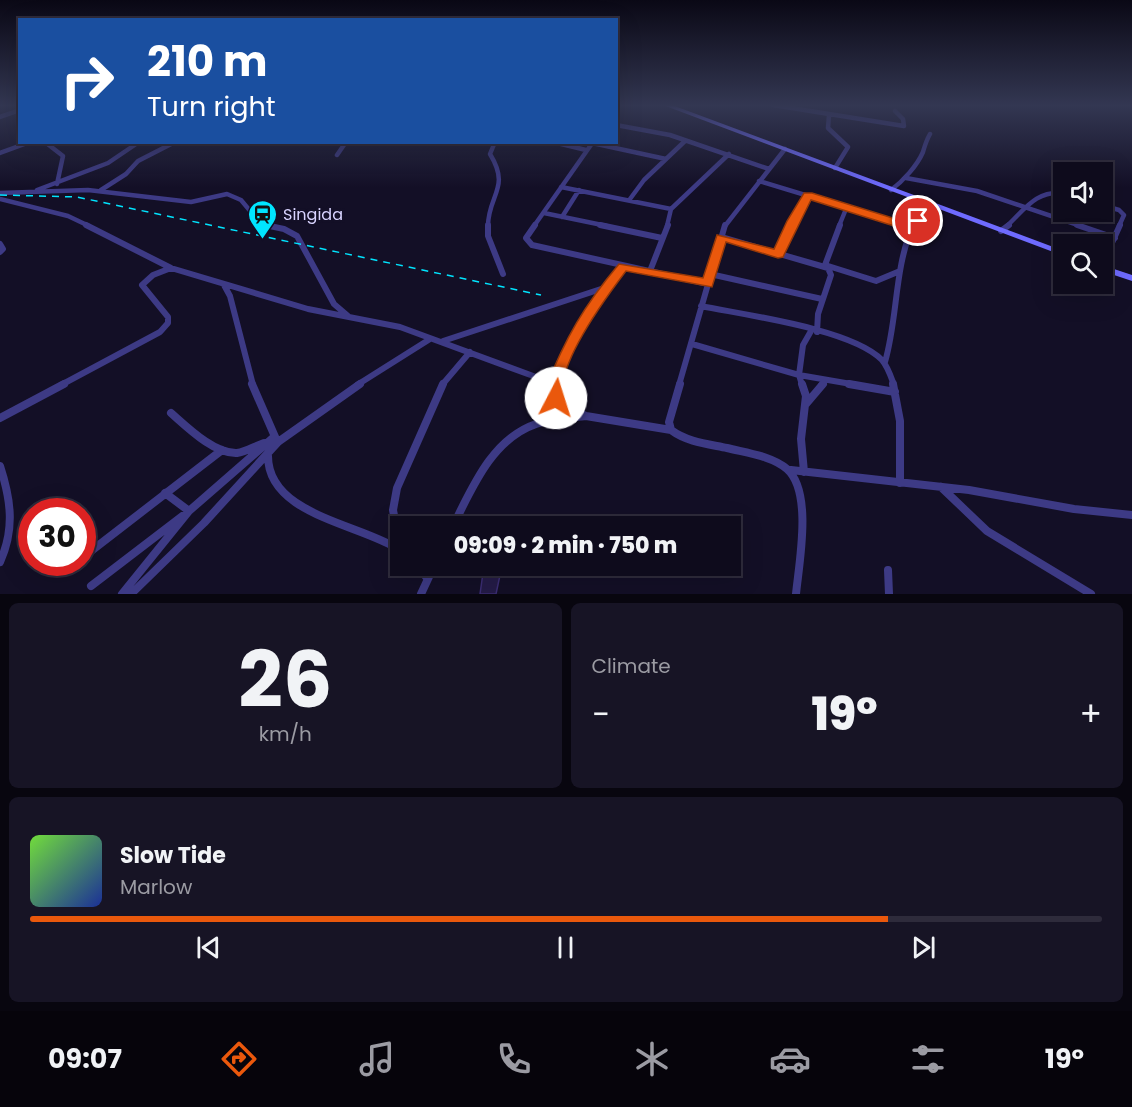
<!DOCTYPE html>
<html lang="en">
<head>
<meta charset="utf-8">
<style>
  :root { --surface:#0e0b1c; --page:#171425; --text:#f1f3f6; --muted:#9b9ba3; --line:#2e2b3b; --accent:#ea580c }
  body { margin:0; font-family:Poppins,sans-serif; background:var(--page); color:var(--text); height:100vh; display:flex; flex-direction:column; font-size:22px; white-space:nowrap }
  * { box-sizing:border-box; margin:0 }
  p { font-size:20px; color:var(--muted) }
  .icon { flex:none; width:33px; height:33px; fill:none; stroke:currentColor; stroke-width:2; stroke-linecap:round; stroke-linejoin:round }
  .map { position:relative; height:594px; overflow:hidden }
  .panel { display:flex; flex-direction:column; gap:9px; padding:9px; background:#08060f; flex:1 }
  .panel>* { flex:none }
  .top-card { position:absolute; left:18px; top:18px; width:600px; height:126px; border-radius:0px; box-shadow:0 6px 24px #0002,0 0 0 2px var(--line); background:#1a4fa0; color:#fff; overflow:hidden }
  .buttons { position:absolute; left:1053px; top:162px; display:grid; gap:12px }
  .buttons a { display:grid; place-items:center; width:60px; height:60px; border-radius:0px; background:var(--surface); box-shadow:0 6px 24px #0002,0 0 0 2px var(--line); font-size:30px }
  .speed { position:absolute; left:18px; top:498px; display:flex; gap:12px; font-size:30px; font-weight:700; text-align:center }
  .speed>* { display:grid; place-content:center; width:78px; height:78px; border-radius:50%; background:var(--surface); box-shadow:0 6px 24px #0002,0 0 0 2px var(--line); line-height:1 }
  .speed .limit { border:9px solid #d22; background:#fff; color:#111 }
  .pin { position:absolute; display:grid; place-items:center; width:51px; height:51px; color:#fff; margin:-26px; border:3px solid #fff; border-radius:50%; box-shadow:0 2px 6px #0007 }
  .me { position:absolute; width:66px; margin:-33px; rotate:5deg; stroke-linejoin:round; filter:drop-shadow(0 0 4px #0008) }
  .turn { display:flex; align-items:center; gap:21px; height:126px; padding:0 30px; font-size:27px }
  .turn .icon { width:78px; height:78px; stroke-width:2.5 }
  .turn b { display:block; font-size:42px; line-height:51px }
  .big { font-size:45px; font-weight:800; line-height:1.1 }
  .panel .card { flex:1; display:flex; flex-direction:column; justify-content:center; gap:9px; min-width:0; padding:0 21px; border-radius:9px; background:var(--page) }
  .panel .dial { align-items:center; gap:0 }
  .dial b { font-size:78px; line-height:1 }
  .song { display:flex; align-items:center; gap:18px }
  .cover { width:72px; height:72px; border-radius:9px; background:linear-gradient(135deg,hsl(100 70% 55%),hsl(230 70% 35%)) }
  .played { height:6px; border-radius:3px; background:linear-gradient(90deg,var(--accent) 80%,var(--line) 80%) }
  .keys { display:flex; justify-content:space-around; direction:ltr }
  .heat { display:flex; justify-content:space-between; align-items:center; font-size:33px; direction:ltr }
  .panel .tiles { flex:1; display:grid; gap:9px; grid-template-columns:1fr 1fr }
  .card:last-child { grid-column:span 2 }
  .trip { position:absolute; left:390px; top:516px; width:351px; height:60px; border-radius:0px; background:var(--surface); box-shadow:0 6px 24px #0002,0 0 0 2px var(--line); font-weight:800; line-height:60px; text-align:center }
  .menu { display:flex; height:96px; justify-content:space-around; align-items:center; background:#06040b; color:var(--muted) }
  .menu .icon { width:42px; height:42px }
  .menu .on { color:var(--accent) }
  .menu b { font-size:27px; color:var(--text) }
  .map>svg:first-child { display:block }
</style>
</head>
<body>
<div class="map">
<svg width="1132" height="594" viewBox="0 0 1132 594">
  <rect width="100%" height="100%" fill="#130f26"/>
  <path fill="#241b47" stroke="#3b2d73" stroke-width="1.5" d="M484,566H502L496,594H480Z"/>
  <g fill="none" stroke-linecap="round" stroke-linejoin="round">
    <path stroke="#3d3a85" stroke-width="4.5" d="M773,105L904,126L903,119L895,111
      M829,115L828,128L848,147L835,168
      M0,117L20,110
      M616,125L670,135L769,169
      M45,142L63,156L57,184
      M553,142L586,150
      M592,143L666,159
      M0,153L30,142
      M337,155L346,142
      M906,178L977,191L1081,226
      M759,181L894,222L911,224L922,217
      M561,187L671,209L667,226
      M37,190L108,163L139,142
      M101,190L126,174L138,161L175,142
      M891,190C903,181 917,166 923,152C925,145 926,141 930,134
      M0,193L88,190L191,202L227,194L241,200L261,224L272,226
      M0,199L68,216L89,226
      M630,199L644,180L685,141
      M1102,205L1119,210L1124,215L1119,226
      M671,209L729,154
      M544,213L607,226
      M562,217L579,190
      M488,226C488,195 511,188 490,154L495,142
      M534,226L593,142
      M725,226L785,149
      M790,226L808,196
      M839,226L846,209
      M912,226L913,224
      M1007,226C1025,209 1036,190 1064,193"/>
    <path stroke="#3d3a85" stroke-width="6" d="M86,225L171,268L308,309L400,327L536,377L548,385
      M265,225L284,229L297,236L334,304L348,316
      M488,225V236L503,274
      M535,225L526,238L532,245L708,284
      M600,225L662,238
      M840,225L825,265L876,281L900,271
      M1077,225L1115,238
      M1001,231L1009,225
      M721,237L828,268L831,275L818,314L817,332
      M0,244L3,249L0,252
      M778,254L790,225
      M1102,265L1120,225
      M650,271L668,225
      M710,274L822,299
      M224,285L230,296L253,385
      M701,306C745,315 852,329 882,360C888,367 891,377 894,385
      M811,331L803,345L799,375L857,385
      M443,341L607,287
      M692,344L799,375L802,385
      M885,362C898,317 894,269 913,225
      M61,385L160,332L168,323V317L142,285L153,275L171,268
      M357,385L430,339
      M442,385L470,352
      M554,385C569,341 594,304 623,267
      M679,385L725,225
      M821,385L825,381"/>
    <path stroke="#3d3a85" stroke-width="8" d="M252,384L276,439
      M546,384L553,389
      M555,384L553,389L560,405L586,416L671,430
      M680,384L669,422L671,430C687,442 708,444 727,448C747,453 772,456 787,469C813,492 799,563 796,594
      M802,384L806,396L801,439L804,472
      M849,384L895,392
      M893,384L900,421V483
      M806,404L823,384
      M171,413C187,427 214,454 237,453C246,452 255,446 264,443
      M0,418L64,384
      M268,456C268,515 360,524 400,550
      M0,466C11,500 15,529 0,562
      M791,470L969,490L1074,509L1132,515
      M941,487L987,531L1091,594
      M453,526C472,488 492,439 536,424C552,419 569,418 586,416
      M395,545L397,532L393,510L397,488L443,384
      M82,558L222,450
      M74,565L77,562
      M418,566L427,578
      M888,570L889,594
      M91,586L189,511L274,437
      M122,594L189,511L165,493
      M131,594L204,523L278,442L360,384
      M421,594L434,566"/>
    <path fill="#6f6bff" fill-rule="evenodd" d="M663,105H672L1064,251V256Z
      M1102,265L1132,275V281L1102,271Z"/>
    <path stroke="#00e5ff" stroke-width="1.5" stroke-dasharray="7 6" stroke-linecap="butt" d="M0,195L77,197L541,295"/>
  </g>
  <linearGradient id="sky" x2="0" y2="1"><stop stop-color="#0a0815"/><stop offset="0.56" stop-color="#333752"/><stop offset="1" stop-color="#333752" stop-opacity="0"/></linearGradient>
  <rect width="1132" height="188" fill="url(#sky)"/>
  <path fill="#ea580c" stroke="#983908" stroke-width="1.5" d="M804,193H812L896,219L909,221L918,217L924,221L911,228L894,226L811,200L783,257L778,258L726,242L712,287L626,271C607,296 554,367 564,398L562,403H551L545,389C566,337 583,307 619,264L703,278L717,235L774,249L787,221Z"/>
  <defs>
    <symbol id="station-pin" viewBox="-11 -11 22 30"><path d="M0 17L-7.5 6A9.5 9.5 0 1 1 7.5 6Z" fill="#00e5ff" stroke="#130f26"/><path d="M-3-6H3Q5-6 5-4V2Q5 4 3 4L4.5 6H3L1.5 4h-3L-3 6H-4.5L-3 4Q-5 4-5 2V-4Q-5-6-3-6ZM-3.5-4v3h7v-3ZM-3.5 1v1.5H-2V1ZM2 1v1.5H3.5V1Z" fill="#111"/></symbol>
  </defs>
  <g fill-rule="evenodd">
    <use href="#station-pin" x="246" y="198" width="33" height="45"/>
  </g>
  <g text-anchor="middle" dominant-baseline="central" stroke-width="6" stroke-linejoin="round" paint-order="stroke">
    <g font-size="16" fill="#d9d4ff" stroke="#130f26" text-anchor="start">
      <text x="283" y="214">Singida</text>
    </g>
  </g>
</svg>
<div class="buttons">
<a><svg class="icon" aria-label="sound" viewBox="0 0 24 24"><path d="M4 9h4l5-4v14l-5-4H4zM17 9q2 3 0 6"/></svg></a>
<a><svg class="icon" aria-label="search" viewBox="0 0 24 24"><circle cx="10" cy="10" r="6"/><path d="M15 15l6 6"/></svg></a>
</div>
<div class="speed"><div class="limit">30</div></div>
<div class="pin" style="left:918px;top:221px;background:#d93025"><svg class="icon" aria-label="arrive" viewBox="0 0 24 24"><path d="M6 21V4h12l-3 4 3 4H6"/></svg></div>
<svg class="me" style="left:556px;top:398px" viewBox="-20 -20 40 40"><circle r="19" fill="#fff"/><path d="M0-13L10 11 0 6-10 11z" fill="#ea580c"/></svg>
<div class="trip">09:09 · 2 min · 750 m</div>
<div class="top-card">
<div class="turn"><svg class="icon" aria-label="right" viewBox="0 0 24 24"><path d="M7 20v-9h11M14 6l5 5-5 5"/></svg><div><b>210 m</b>Turn right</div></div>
</div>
</div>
<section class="panel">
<div class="tiles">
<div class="card dial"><b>26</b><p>km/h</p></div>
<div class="card"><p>Climate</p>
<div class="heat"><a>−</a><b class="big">19°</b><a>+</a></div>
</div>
<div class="card">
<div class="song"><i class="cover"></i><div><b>Slow Tide</b><p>Marlow</p></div></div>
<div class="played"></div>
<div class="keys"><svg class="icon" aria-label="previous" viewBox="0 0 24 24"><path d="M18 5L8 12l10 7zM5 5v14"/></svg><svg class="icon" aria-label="pause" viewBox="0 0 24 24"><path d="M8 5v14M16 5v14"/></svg><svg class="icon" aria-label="next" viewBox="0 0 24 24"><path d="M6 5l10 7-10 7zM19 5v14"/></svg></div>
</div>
</div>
</section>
<nav class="menu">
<b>09:07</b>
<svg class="icon on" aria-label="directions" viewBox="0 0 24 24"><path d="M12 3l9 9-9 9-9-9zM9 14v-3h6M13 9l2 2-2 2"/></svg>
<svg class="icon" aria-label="music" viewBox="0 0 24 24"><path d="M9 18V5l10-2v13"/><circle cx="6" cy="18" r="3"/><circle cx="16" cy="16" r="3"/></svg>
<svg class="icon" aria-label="phone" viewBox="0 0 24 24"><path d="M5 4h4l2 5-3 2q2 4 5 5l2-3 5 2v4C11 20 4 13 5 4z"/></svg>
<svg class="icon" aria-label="climate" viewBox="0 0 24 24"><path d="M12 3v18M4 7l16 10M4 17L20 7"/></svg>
<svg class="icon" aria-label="car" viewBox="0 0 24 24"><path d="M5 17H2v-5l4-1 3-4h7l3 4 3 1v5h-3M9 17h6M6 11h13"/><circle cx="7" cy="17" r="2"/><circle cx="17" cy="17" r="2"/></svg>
<svg class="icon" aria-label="filters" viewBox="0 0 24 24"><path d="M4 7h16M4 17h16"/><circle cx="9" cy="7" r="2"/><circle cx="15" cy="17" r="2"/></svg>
<b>19°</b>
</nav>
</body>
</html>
